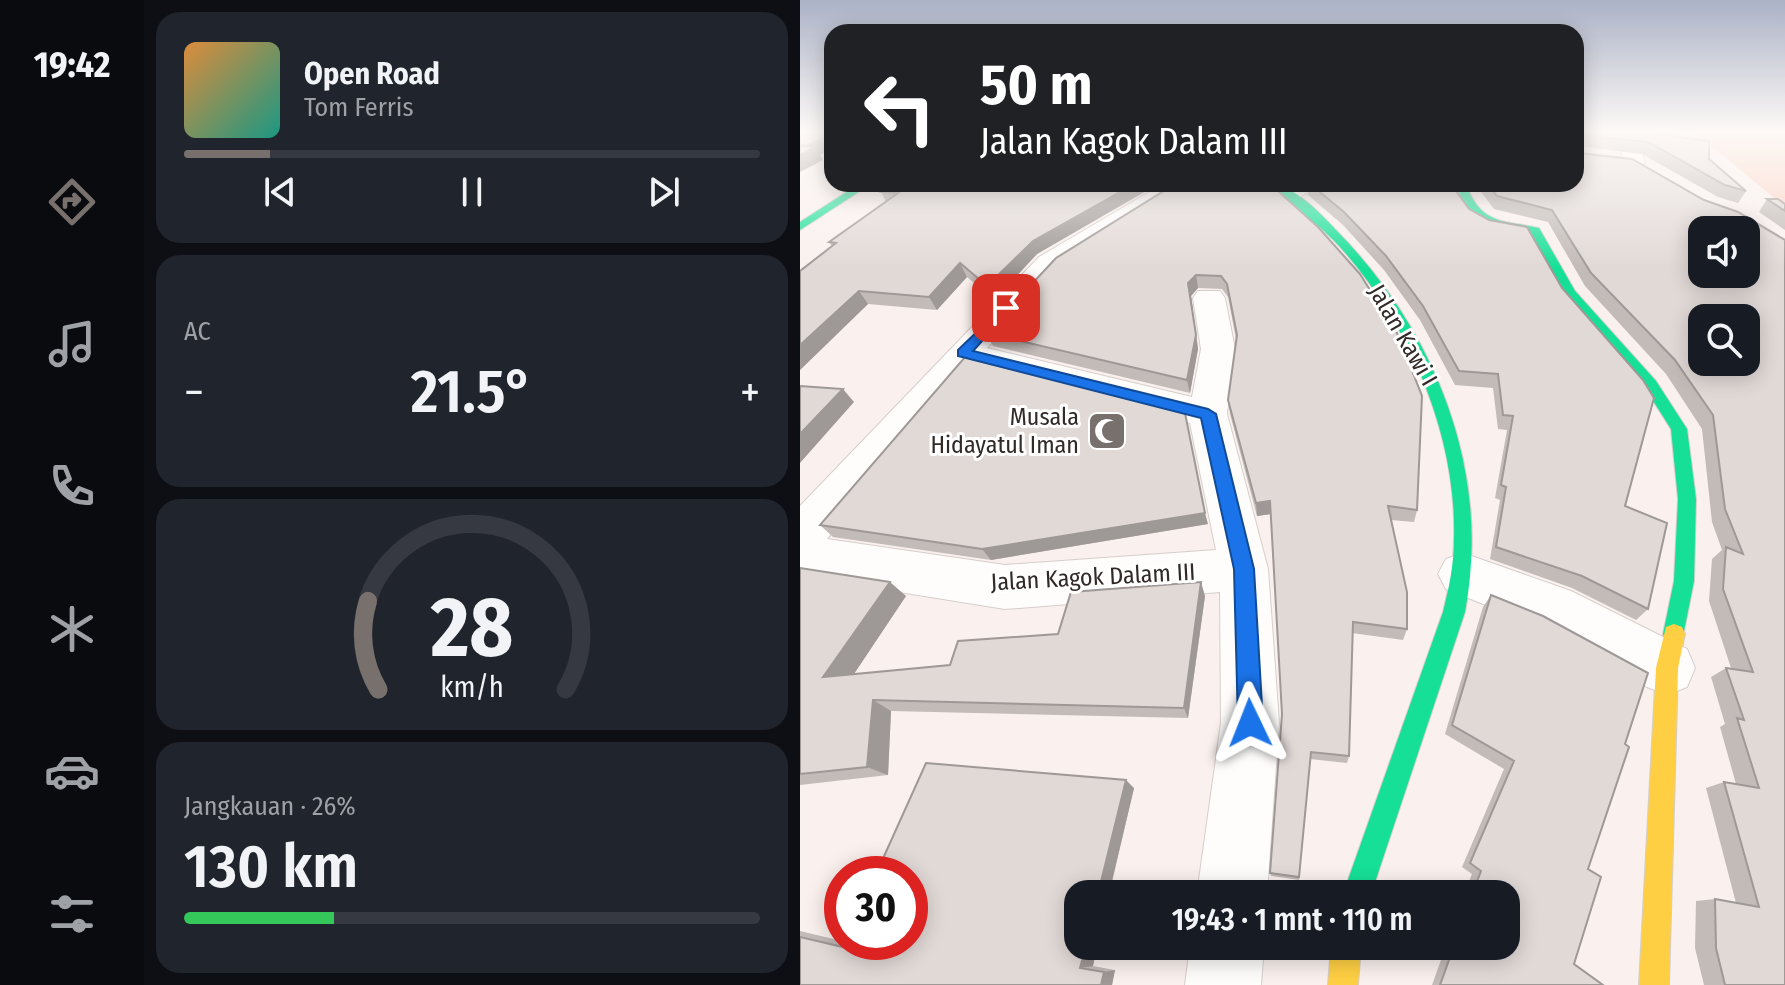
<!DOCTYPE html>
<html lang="id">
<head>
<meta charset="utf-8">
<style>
  :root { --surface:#171b24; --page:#20242c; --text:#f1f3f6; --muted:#9ea1a6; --line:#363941; --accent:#77706d }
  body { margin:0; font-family:"Fira Sans Condensed",sans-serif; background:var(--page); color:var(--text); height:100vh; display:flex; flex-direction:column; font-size:30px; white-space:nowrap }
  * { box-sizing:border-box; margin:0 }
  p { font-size:26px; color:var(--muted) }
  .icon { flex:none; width:44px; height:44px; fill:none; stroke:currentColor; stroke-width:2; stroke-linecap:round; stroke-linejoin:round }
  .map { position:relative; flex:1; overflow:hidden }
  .side { display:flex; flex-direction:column; gap:12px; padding:12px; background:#0d0f14; width:656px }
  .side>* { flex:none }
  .top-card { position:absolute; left:24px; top:24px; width:760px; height:168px; border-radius:24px; box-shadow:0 4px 20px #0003; background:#202124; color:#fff; overflow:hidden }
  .fabs { position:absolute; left:888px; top:216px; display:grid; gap:16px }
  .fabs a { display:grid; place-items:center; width:72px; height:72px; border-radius:16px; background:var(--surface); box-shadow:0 4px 20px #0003; font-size:40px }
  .speed { position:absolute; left:24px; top:856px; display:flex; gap:16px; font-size:40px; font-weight:700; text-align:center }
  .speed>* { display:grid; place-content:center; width:104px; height:104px; border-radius:50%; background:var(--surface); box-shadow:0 4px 20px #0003; line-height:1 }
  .speed .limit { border:12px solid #d22; background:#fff; color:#111 }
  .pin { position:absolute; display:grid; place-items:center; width:68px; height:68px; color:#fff; margin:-34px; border-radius:16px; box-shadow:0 4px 12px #0006 }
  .me { position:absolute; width:88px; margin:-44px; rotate:358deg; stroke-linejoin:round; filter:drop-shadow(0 0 6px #0008) }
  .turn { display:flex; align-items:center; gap:28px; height:168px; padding:0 24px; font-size:36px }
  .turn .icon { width:104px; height:104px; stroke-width:2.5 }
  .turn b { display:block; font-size:56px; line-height:68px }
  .big { font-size:60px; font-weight:600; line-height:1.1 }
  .side .tile { flex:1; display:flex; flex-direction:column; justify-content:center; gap:12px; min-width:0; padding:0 28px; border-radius:24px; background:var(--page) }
  .side .dial { align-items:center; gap:0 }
  .dial svg { height:208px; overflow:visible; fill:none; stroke:var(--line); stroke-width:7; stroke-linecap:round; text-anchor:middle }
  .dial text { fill:var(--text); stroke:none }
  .song { display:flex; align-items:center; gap:24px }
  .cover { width:96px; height:96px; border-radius:12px; background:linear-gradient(135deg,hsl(30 70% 55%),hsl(170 70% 35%)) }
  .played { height:8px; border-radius:4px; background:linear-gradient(90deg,var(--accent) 15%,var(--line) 15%) }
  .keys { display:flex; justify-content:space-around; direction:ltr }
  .heat { display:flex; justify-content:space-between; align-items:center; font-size:44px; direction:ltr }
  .charge { height:12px; border-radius:6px; background:linear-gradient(90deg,#34c759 26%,var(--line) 0) }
  .trip { position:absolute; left:264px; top:880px; width:456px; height:80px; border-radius:24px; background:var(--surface); box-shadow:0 4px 20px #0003; font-weight:600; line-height:80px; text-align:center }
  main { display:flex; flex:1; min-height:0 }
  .menu { display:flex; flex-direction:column; width:144px; justify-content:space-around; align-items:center; background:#090b0e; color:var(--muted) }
  .menu .icon { width:56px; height:56px }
  .menu .selected { color:var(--accent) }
  .menu b { font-size:36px; color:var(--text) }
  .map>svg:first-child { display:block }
</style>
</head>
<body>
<main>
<nav class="menu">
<b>19:42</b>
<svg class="icon selected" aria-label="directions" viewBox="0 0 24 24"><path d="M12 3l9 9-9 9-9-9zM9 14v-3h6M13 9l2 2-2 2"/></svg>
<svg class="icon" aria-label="music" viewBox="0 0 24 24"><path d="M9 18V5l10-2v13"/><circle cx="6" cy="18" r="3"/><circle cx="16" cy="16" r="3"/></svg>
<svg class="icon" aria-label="phone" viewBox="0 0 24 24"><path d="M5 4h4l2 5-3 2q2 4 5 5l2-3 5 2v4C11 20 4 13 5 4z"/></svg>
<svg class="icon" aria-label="climate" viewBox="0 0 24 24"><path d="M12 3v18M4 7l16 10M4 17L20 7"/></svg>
<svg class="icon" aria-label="car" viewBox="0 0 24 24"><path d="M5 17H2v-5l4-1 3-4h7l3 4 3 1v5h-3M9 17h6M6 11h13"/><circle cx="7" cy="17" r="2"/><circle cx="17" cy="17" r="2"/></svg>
<svg class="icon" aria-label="filters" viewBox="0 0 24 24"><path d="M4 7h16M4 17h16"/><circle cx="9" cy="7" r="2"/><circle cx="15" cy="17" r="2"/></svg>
</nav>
<section class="side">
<div class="tile">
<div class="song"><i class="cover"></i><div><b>Open Road</b><p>Tom Ferris</p></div></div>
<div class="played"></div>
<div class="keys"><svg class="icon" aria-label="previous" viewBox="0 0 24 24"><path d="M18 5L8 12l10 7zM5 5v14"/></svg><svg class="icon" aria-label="pause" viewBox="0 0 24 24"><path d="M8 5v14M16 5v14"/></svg><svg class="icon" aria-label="next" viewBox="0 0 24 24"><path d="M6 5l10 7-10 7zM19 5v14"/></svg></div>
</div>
<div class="tile"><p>AC</p>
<div class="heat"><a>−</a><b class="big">21.5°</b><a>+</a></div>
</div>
<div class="tile dial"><svg viewBox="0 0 100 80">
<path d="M14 69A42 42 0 1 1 86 69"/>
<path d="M14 69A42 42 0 0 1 10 35" stroke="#77706d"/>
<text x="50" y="56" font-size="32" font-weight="700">28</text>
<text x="50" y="72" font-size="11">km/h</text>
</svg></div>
<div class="tile"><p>Jangkauan · 26%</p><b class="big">130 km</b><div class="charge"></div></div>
</section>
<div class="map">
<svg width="985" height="985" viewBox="0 0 985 985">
  <rect width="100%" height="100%" fill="#faf1ee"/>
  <path fill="#fbd4c4" d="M892,130H985V207Z"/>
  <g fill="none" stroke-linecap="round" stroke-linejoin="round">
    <defs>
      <path id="street" d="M814,130H834L845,162L842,167H826Z
        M363,184H392L259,269L187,348L392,397L401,349L393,298L398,291H420L425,298L435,349L427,414L468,569L479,723L467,894H397L421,723L420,592L205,609L0,576V506L239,257ZM171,366L390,423L416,550L205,565L27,539Z
        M489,184H522L498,198H480L477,193Z
        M663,553L771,591L887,649L895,668L887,687L867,695L847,687L735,625L646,589L638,574L646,559Z
        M390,946H464L461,985H385Z"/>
      <path id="fast" d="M59,184H71L0,230V222Z
        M467,184C493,184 519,212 536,230C635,331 692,471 665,612L571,894H543L643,612C649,588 654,564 654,539C657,436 610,325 541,248C519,223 491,206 467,184Z
        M656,184H666C681,225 702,220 739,228L775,291L856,381L887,429L896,499L894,581L882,641L874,644L866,641L863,634L874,581L878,499L871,429L845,388L765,296L731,233C691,228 670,225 656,184Z"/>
      <path id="slow" d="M874,624L882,627L885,634L878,668L869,985H839L856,668L866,627Z
        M531,946H561L558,985H528Z"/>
    </defs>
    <use href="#street" stroke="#d6cecc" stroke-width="2"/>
    <use href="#fast" stroke="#d6cecc" stroke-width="2"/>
    <use href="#slow" stroke="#d6cecc" stroke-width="2"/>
    <use href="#street" fill="#fefdfc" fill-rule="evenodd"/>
    <use href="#fast" fill="#16e098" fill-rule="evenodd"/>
    <use href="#slow" fill="#ffcf43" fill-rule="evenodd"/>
  </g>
  <path fill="#c2bbb8" d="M776,130H859L856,133L909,159L946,191L938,203L918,197L842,154L778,146V153L938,212L985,985H904L895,948L896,901L915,899L936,903L906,788L924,782L936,784L920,727L925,724L911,677L926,668H931L909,601L912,559L922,550L912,522L902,429L866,374L785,286L748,222L694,209L675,184H776Z
    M92,184H358L237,254L194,300L167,277L137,310L68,304L0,370V271L32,246L29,242L86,202L81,192Z
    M375,184L617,510L614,522L591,520L607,629L603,640L552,633L549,756L547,763L510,759L499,880L471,876L470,873L482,714L471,514L457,516L430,414L428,400L436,339L428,297L422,289L398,288L391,296L398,349L390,393L193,346L186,333Z
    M509,184H653L825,506L848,609L836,620L772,588L690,559L700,500L695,498L707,430L698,429L693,388L655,385L620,320L584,270L543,225L508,195Z
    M967,199L985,204V230L959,212Z
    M408,524L191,560L33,537L20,525Z
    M0,568L106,596L53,675L150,665L258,634L405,596L388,718L91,711L88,775L0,785Z
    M691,595L825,744L788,869L774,964L803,985H632L646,946H706V894H664L672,874L662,867L704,769L645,734L683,607Z
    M334,788L309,894H278V946H297L293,966L315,970L312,985H0V931L42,941V942H110Z"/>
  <path fill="#9e9896" d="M32,134V149L20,155L23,160L0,172V155L6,146Z
    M334,184H358L237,254L194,300L187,286L233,241Z
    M160,263L167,277L137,310L129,297Z
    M396,275L398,288L391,296L398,349L390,393L387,380L388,283Z
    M59,291L68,304L0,370V345Z
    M43,389L54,402L0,463V434Z
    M470,501L471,514L457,516L456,503Z
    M405,513L408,524L191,560L182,549Z
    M90,582L106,596L44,689L23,677Z
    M401,582L405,596L388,718L384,708Z
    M73,700L91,711L88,775L67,767Z
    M326,780L334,788L309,894H298Z
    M286,946H297L293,966L280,968Z
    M315,970L312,985H301L304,972Z"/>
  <path fill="#e1d9d6" stroke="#9e9896" stroke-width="2" fill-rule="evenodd" d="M0,130H32V134L6,146L0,145Z
    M776,130H853L851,133L909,141V159L946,191L925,185L848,142L780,135L777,138L778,153L832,159L904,200L938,212L985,240V985H925L916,948L915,899L959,907L924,782L959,788L937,718L944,720L926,668L953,672L923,589L926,547L943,554L925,509L913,415L875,360L791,273L752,210L697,196L688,184H776ZM902,230H946V274H902ZM902,318H946V362H902Z
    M0,146L15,147L0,155Z
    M92,184H334L233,241L187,286L160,263L129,297L59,291L0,345V271L36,243L29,242L98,193L81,192Z
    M375,184H470L518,227L560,274L597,333L622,396L617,510L588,506L607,592V629L553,622L549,756L511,752L499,877L470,873L482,714L470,501L456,503L428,400L437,335L427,284L421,276L396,275L388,283L396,335L387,380L186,333L256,258Z
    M510,184H653L654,188L669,209L689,220L727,227L762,288L843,380L854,398L825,506L867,523L848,609L782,576L696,547L706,487L701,485L713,416L703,415L698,374L659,371L623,306L586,256L544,212Z
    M967,199H978L985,204V211Z
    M165,357L385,413L405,513L182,549L20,525Z
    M0,386L43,389L0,434Z
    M0,568L90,582L23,677L150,665L158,641L258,634L271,592L401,582L384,708L73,700L67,767L0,774Z
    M691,595L743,616L848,673L825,744L829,747L788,869L801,877L774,964L803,985H640L654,946H706V894H672L681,871L670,863L714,761L652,725Z
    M126,763L326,780L298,894H278V946H286L280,968L304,972L301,985H0V937L43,947L46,942H110V874H76Z"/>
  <linearGradient id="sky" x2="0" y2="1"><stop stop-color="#abb2c6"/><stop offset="0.49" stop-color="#fdf9f7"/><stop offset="1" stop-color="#fdf9f7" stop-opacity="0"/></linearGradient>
  <rect width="985" height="268" fill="url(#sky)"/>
  <path fill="#1a73e8" stroke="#114b97" stroke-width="2" d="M206,304L212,308L173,351L408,409L416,414L454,569L463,723L459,731L450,735L442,731L438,723L434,569L401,418L158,356V350Z"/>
  <defs>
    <symbol id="mosque-square" viewBox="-11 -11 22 22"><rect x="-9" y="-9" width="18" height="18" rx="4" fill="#77706d" stroke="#fff"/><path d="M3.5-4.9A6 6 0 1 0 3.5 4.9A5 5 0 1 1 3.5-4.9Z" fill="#fff"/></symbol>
  </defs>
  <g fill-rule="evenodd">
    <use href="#mosque-square" x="285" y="409" width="44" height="44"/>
  </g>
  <g text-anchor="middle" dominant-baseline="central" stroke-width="6" stroke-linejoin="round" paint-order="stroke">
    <g font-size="24" fill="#312a27" stroke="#fff">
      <text transform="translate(603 335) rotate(60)">Jalan Kawi I</text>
      <text transform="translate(293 577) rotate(-3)">Jalan Kagok Dalam III</text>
    </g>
    <g font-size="24" fill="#312a27" stroke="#fff" text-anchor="end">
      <text x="279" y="417">Musala<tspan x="279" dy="28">Hidayatul Iman</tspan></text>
    </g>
  </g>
</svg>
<div class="fabs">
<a><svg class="icon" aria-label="sound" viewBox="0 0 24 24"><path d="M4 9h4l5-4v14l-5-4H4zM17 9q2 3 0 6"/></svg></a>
<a><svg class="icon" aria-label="search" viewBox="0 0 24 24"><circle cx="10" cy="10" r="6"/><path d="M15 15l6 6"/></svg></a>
</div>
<div class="speed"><div class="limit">30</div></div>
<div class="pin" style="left:206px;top:308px;background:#d93025"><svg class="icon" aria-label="arrive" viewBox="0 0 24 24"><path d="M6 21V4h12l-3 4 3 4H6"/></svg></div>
<svg class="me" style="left:450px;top:723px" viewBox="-20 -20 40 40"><path d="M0-17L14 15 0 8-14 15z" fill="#1a73e8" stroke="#fff" stroke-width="4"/></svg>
<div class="trip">19:43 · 1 mnt · 110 m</div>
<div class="top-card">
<div class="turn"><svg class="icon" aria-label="left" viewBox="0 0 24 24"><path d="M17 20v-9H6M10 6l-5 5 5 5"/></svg><div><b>50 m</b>Jalan Kagok Dalam III</div></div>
</div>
</div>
</main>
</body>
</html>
